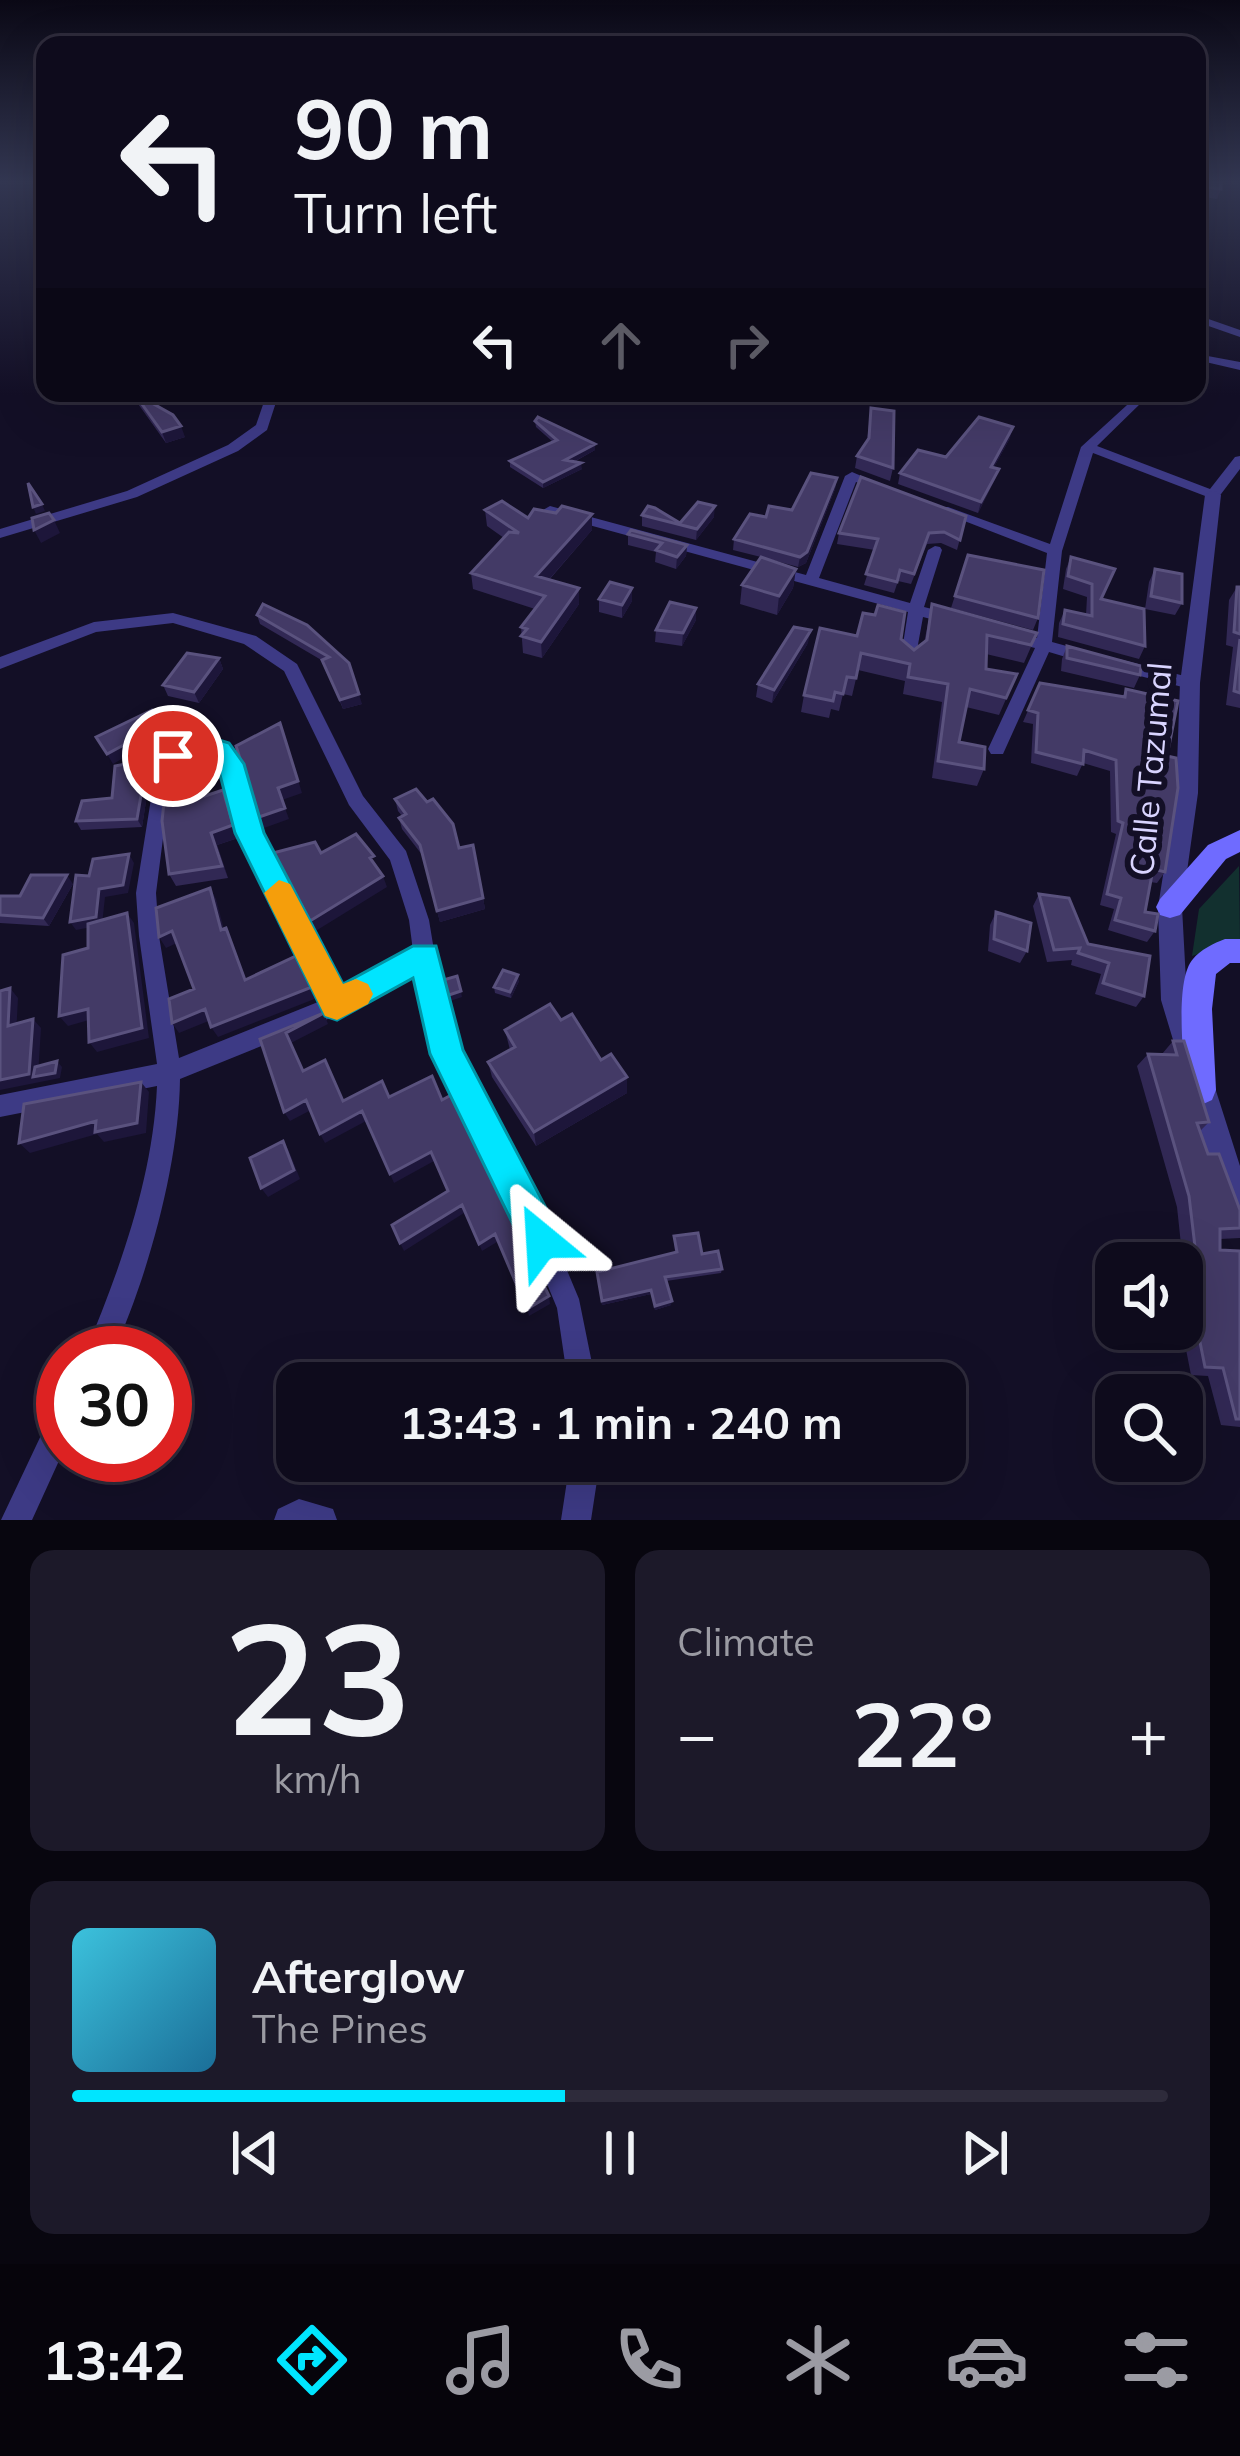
<!DOCTYPE html>
<html lang="en">
<head>
<meta charset="utf-8">
<style>
  :root { --surface:#0e0b1c; --page:#1c1929; --text:#f1f3f6; --muted:#9b9ba3; --line:#2e2b3b; --accent:#00e5ff }
  body { margin:0; font-family:Mulish,sans-serif; background:var(--page); color:var(--text); height:100vh; display:flex; flex-direction:column; font-size:45px; white-space:nowrap }
  * { box-sizing:border-box; margin:0 }
  p { font-size:39px; color:var(--muted) }
  .icon { flex:none; width:66px; height:66px; fill:none; stroke:currentColor; stroke-width:2; stroke-linecap:round; stroke-linejoin:round }
  .map { position:relative; height:1520px; overflow:hidden }
  .panel { display:flex; flex-direction:column; gap:30px; padding:30px; background:#08060f; flex:1 }
  .panel>* { flex:none }
  .banner { position:absolute; left:36px; top:36px; width:1170px; height:366px; border-radius:24px; box-shadow:0 12px 48px #0002,0 0 0 3px var(--line); background:#0e0b1c; color:var(--text); overflow:hidden }
  .fabs { position:absolute; left:1095px; top:1242px; display:grid; gap:24px }
  .fabs a { display:grid; place-items:center; width:108px; height:108px; border-radius:24px; background:var(--surface); box-shadow:0 12px 48px #0002,0 0 0 3px var(--line); font-size:60px }
  .speed { position:absolute; left:36px; top:1326px; display:flex; gap:24px; font-size:60px; font-weight:700; text-align:center }
  .speed>* { display:grid; place-content:center; width:156px; height:156px; border-radius:50%; background:var(--surface); box-shadow:0 12px 48px #0002,0 0 0 3px var(--line); line-height:1 }
  .speed .limit { border:18px solid #d22; background:#fff; color:#111 }
  .pin { position:absolute; display:grid; place-items:center; width:102px; height:102px; color:#fff; margin:-51px; border:6px solid #fff; border-radius:50%; box-shadow:0 3px 12px #0007 }
  .me { position:absolute; width:132px; margin:-66px; rotate:333deg; stroke-linejoin:round; filter:drop-shadow(0 0 9px #0008) }
  .turn { display:flex; align-items:center; gap:42px; height:252px; padding:0 60px; font-size:54px }
  .turn .icon { width:156px; height:156px; stroke-width:2.5 }
  .turn b { display:block; font-size:84px; line-height:102px }
  .lanes { display:flex; align-items:center; height:114px; padding:0 60px; background:#0003; justify-content:center; gap:60px; direction:ltr }
  .lanes .off { opacity:.35 }
  .big { font-size:90px; font-weight:700; line-height:1.1 }
  .panel .tile { flex:1; display:flex; flex-direction:column; justify-content:center; gap:18px; min-width:0; padding:0 42px; border-radius:24px; background:var(--page) }
  .panel .dial { align-items:center; gap:0 }
  .dial b { font-size:156px; line-height:1 }
  .song { display:flex; align-items:center; gap:36px }
  .cover { width:144px; height:144px; border-radius:18px; background:linear-gradient(135deg,hsl(190 70% 55%),hsl(200 70% 35%)) }
  .played { height:12px; border-radius:6px; background:linear-gradient(90deg,var(--accent) 45%,var(--line) 45%) }
  .keys { display:flex; justify-content:space-around; direction:ltr }
  .heat { display:flex; justify-content:space-between; align-items:center; font-size:66px; direction:ltr }
  .panel .tiles { flex:1; display:grid; gap:30px; grid-template-columns:1fr 1fr }
  .tile:last-child { grid-column:span 2 }
  .trip { position:absolute; left:276px; top:1362px; width:690px; height:120px; border-radius:24px; background:var(--surface); box-shadow:0 12px 48px #0002,0 0 0 3px var(--line); font-weight:700; line-height:120px; text-align:center }
  .tabs { display:flex; height:192px; justify-content:space-around; align-items:center; background:#06040b; color:var(--muted) }
  .tabs .icon { width:84px; height:84px }
  .tabs .selected { color:var(--accent) }
  .tabs b { font-size:54px; color:var(--text) }
  .map>svg:first-child { display:block }
</style>
</head>
<body>
<div class="map">
<svg width="1240" height="1520" viewBox="0 0 1240 1520">
  <rect width="100%" height="100%" fill="#130f26"/>
  <path fill="#12302f" d="M1239,866L1240,941L1192,956L1199,909Z"/>
  <g fill="none" stroke-linecap="round" stroke-linejoin="round">
    <path fill="#3d3a85" fill-rule="evenodd" d="M1197,315L1240,330V337L1197,322Z
      M1197,354L1240,362V370L1197,360Z
      M267,393H279L267,430L238,451L137,497L0,538V529L127,491L228,445L256,425Z
      M1138,395L1142,396V402L1097,446L1210,489L1235,457L1240,456V469L1218,498L1213,499L1093,453L1062,551L1052,642L1092,653L1094,657L1086,663L1049,652L1003,754H991L988,749L1035,648L1003,640L1001,636L1009,631L1037,638L1047,553L936,510L938,507H948L1050,544L1081,447Z
      M852,472L885,486L878,490L856,482L819,578L910,603L928,550L935,546L940,547L942,550L924,607L960,616L962,620L954,625L923,617L915,661H903L901,657L908,612L545,513L543,510L550,506L806,575L845,476Z
      M173,613L256,636L297,664L363,796L406,851L429,920L444,1011L457,1051L551,1232L579,1299L596,1383H568L557,1308L533,1250L436,1054L422,1011L416,971L345,1012L180,1079C179,1164 148,1276 113,1353H85C120,1269 153,1178 157,1086L0,1117V1095L157,1064L139,936L136,893L157,761C168,751 182,742 199,739C249,733 253,818 266,852L341,991L413,951L409,920L390,860L349,805L284,671L244,644L173,623L96,632L0,669V657L94,622ZM199,752L215,756L223,767L247,852L323,1000L179,1058L159,936L156,893L172,768Z
      M1119,659L1196,679L1198,683L1190,689L1113,669L1111,665Z
      M63,1406V1452L32,1520H1L53,1410Z
      M570,1461H600L591,1520H561Z
      M299,1499L333,1509L337,1520H274L278,1509Z"/>
    <path fill="#3d3a85" fill-rule="evenodd" d="M1213,490L1221,495L1200,683L1198,793L1182,907L1187,1000L1240,1166V1227L1230,1222L1225,1212L1161,1000L1159,940L1158,907L1176,793L1180,683L1205,495Z"/>
    <path fill="#6f6bff" fill-rule="evenodd" d="M1240,830V852L1226,859L1180,915L1170,918L1160,915L1156,907L1160,899L1208,845Z
      M1225,939H1240V963H1230L1216,974L1212,1009L1216,1090L1212,1100L1201,1105L1190,1100L1186,1090C1184,1062 1174,980 1193,959C1200,950 1214,943 1225,939Z"/>
  </g>
  <path fill="#312854" d="M1197,182L1221,189L1217,199L1197,196Z
    M133,393L185,437L166,443L136,401Z
    M871,408L893,468L890,481L855,468L857,456L867,441Z
    M535,421L595,444V450L574,462L582,469L543,488L510,467V461L553,442L536,427Z
    M1010,438L994,467L999,469L995,479L978,513L898,484L900,473Z
    M837,478L835,489L806,563L798,567L769,559L796,569L793,588L777,615L740,604L742,585L761,557L733,550L734,539L766,517L792,510Z
    M485,510L528,518L556,513L592,514V530L549,580L579,588V604L542,658L523,653L521,627L535,609L473,589L471,573L504,538L487,526Z
    M642,515L680,523L714,517L696,540L642,526Z
    M966,516L957,550L941,543L927,544L911,584L898,581L894,593L864,585L875,550L837,544L839,533Z
    M628,534L687,545L686,556L676,569L655,562L656,552L628,545Z
    M968,555L1038,618L1033,630L951,608Z
    M1071,557L1115,569L1101,599L1145,646L1139,659L1058,637L1059,623L1065,610L1086,615L1087,597L1063,589L1066,569Z
    M1155,569L1182,603L1175,615L1145,609L1149,582Z
    M1237,587H1240V708L1226,705L1233,647L1226,645L1229,600Z
    M599,599L632,601L622,618L599,612Z
    M932,604L1037,633L1024,663L986,654V669L1017,674L999,715L966,707L959,742L984,769L977,786L932,778L942,702L903,694L905,681L858,670L852,696L843,694L839,711L831,709L829,718L801,712L804,695L857,636L901,639L914,650L924,643Z
    M696,608V620L682,646L655,642L656,630Z
    M257,615L307,625L362,704L343,709L323,661L260,624Z
    M808,643L772,703L756,697L758,684Z
    M1067,646L1140,675L1134,688L1061,671L1062,659Z
    M219,658L223,669L199,703L168,696L163,685Z
    M1040,683L1123,696L1126,689L1167,756L1165,872L1157,883L1150,882L1145,912L1155,931L1147,942L1108,930L1114,909L1100,905L1116,834L1111,832L1110,771L1083,763L1077,776L1031,763L1033,724L1023,722Z
    M147,760L151,769L142,827L81,830L76,821L112,798Z
    M198,789L201,797L228,802L238,838L217,845L228,878L176,886L169,874Z
    M395,799L459,848L483,898L485,909L440,922L423,856L402,829L399,818L402,816L398,811Z
    M73,884L49,926L0,923V896H20Z
    M1039,894L1088,944L1144,996L1136,1007L1095,994L1101,974L1071,965L1072,960L1047,962L1033,906Z
    M996,912L1027,951L1020,963L988,951L990,925Z
    M519,981L511,998L495,993L494,987Z
    M561,1020L601,1060L627,1093L536,1146L492,1077L488,1062L510,1050L505,1030Z
    M1173,1041L1209,1122L1200,1131L1208,1154L1240,1210V1238L1220,1239V1250L1240,1251V1427L1221,1425L1208,1376L1191,1375L1182,1329V1263H1116V1268L1115,1261L1127,1251L1182,1254L1177,1207L1137,1066L1148,1054H1162Z
    M674,1236L722,1269L721,1273L666,1281L671,1305L655,1310L651,1294L602,1305L597,1272L675,1253Z"/>
  <path fill="#1d163a" d="M181,426L185,437L166,443L162,432Z
    M1013,427L1010,438L988,478L991,467Z
    M595,444V450L566,466L565,460Z
    M581,463L582,469L543,488V482Z
    M999,469L995,479L978,513L981,502Z
    M837,478L835,489L806,563L798,567L800,557Z
    M42,504L45,511L36,514L33,507Z
    M715,506L714,517L696,540L697,529Z
    M592,514V530L537,593L536,576Z
    M54,520L60,533L41,543L34,530Z
    M687,545L686,556L676,569L677,557Z
    M796,569L793,588L777,615L779,596Z
    M579,588V604L542,658L541,642Z
    M632,588V601L622,618V605Z
    M696,608V620L682,646L683,633Z
    M811,630L808,643L772,703L774,690Z
    M219,658L223,669L199,703L194,692Z
    M359,694L362,704L343,709L340,700Z
    M164,723L169,732L113,764L107,754Z
    M284,734L302,793L282,800L278,788Z
    M147,760L151,769L142,827L137,819Z
    M223,790L238,838L217,845L228,878L211,833Z
    M285,808L289,819L264,828L259,817Z
    M129,854L134,863L128,893L105,897L102,925L76,930L70,922Z
    M67,875L73,884L49,926L43,918Z
    M383,876L387,887L314,932L310,921Z
    M210,888L216,899L227,941L221,930Z
    M483,898L485,909L440,922L437,911Z
    M127,913L134,923L149,1038L97,1052L89,1042Z
    M172,931L179,942L166,948L159,937Z
    M518,975L519,981L511,998L510,992Z
    M312,987L317,998L218,1037L211,1027Z
    M10,988L18,998L16,1036L8,1026Z
    M461,991L462,997L447,1002L446,996Z
    M88,1009L96,1018L68,1026L59,1016Z
    M205,1009L211,1020L179,1033L172,1023Z
    M324,1013L328,1024L291,1043L286,1033Z
    M33,1019L41,1028L38,1076L57,1061L62,1067L60,1078L0,1090V1080Z
    M627,1077V1093L536,1146L534,1132Z
    M141,1082L149,1092L146,1133L104,1142L97,1134L30,1153L19,1143Z
    M306,1100L311,1110L290,1121L284,1112Z
    M362,1111L366,1121L325,1143L320,1134Z
    M283,1141L289,1151L300,1179L268,1197L261,1188Z
    M431,1152L434,1161L394,1183L390,1174Z
    M462,1205L464,1213L404,1251L400,1243Z
    M495,1234L497,1242L482,1251L479,1244Z
    M651,1290V1294L602,1305V1301Z
    M549,1296L550,1304L529,1316L527,1309Z
    M672,1301L671,1305L655,1310V1306Z"/>
  <path fill="#433a66" stroke="#5a527e" stroke-width="3" d="M1197,182H1221V189L1198,186Z
    M134,393L173,415L181,426L162,432Z
    M871,408L894,411L893,468L857,456L869,438Z
    M538,417L595,444L565,460L581,463L543,482L510,461L557,440L535,421Z
    M979,417L1013,427L991,467L999,469L981,502L900,473L918,450L946,457Z
    M811,473L837,478L807,552L800,557L734,539L750,514L766,517L769,506L792,510Z
    M861,477L966,516L960,540L944,532L929,533L914,574L900,570L897,582L866,574L878,539L839,533Z
    M28,483L42,504L33,507Z
    M502,501L528,518L534,509L556,513L562,506L592,514L536,576L579,588L541,642L521,636L527,629L521,627L545,596L471,573L509,532L519,533L485,510Z
    M698,502L715,506L697,529L642,515L648,506L655,508L680,523Z
    M49,513L54,520L34,530L32,518Z
    M631,530L687,545L677,557L656,550L662,543L628,534Z
    M968,555L1044,570L1038,618L955,596Z
    M761,557L796,569L779,596L742,585Z
    M1071,557L1115,569L1101,599L1144,609L1145,646L1063,624L1065,610L1092,616V584L1068,576Z
    M1155,569L1182,574V603L1151,596Z
    M610,582L632,588L622,605L599,599Z
    M1237,587H1240V634L1234,632Z
    M670,602L696,608L683,633L656,630Z
    M263,604L307,625L349,663L359,694L340,700L322,660L329,657L257,615Z
    M932,604L1037,633L1031,645L987,635L986,669L1017,674L1006,698L970,689L959,742L985,747L984,769L938,761L948,684L908,677L910,664L861,653L856,678L847,677L843,694L835,692L833,701L804,695L820,628L857,636L863,613L875,615L878,605L905,612L901,639L914,650L927,640Z
    M794,627L811,630L774,690L758,684Z
    M1240,639V693L1234,691Z
    M1067,646L1141,666L1140,675L1067,658Z
    M187,653L219,658L194,692L163,685Z
    M1040,683L1125,697L1126,689L1178,701L1167,756L1176,758L1178,788L1165,872L1153,869L1145,912L1158,914L1155,931L1115,920L1121,898L1107,894L1123,823L1118,821L1116,760L1084,750L1083,764L1036,752L1038,713L1028,710Z
    M152,710L164,723L107,754L96,737Z
    M280,723L298,781L278,788L285,808L259,817L236,746Z
    M147,760L137,819L76,821L82,801L112,798L115,766Z
    M198,789L196,799L223,790L233,825L211,833L222,866L169,874L162,821L165,793Z
    M416,789L427,802L433,799L453,824L459,848L473,845L483,898L437,911L420,845L399,818L406,814L395,799Z
    M356,834L374,856L370,858L383,876L310,921L273,853L315,842L321,853Z
    M129,854L123,885L99,889L96,917L70,922L76,875L89,876L93,859Z
    M31,875H67L43,918L0,915V896H20Z
    M210,888L221,930L226,928L245,980L296,956L312,987L211,1027L205,1009L172,1023L169,999L194,989L172,931L159,937L156,908Z
    M1039,894L1069,898L1088,944L1150,956L1144,996L1103,983L1109,963L1078,953L1080,948L1054,950Z
    M996,912L1031,923L1027,951L994,939Z
    M127,913L142,1028L89,1042L88,1009L59,1016L63,955L88,948V924Z
    M503,970L518,975L510,992L494,987Z
    M457,976L461,991L446,996L443,980Z
    M10,988L8,1026L33,1019L29,1074L0,1080V991Z
    M550,1004L561,1020L572,1014L601,1060L611,1054L627,1077L534,1132L488,1062L515,1047L505,1030Z
    M324,1013L286,1033L303,1071L325,1060L343,1101L382,1081L389,1097L432,1076L442,1100L453,1094L549,1296L527,1309L495,1234L479,1244L462,1205L400,1243L392,1225L448,1191L431,1152L390,1174L362,1111L320,1134L306,1100L284,1112L260,1039Z
    M1173,1041H1184L1209,1122L1197,1123L1208,1154H1219L1240,1210V1228L1220,1229V1250L1240,1251V1419H1236L1223,1368L1205,1367L1194,1312H1182V1263H1128L1127,1251L1196,1255L1189,1196L1148,1054L1177,1055Z
    M57,1061L55,1073L33,1077L35,1067Z
    M141,1082L137,1123L95,1132L96,1121L19,1143L24,1104Z
    M283,1141L294,1170L261,1188L250,1158Z
    M698,1233L702,1254L718,1251L722,1269L665,1277L672,1301L655,1306L651,1290L602,1301L597,1272L677,1252L674,1236Z"/>
  <linearGradient id="sky" x2="0" y2="1"><stop stop-color="#0a0815"/><stop offset="0.46" stop-color="#333752"/><stop offset="1" stop-color="#333752" stop-opacity="0"/></linearGradient>
  <rect width="1240" height="395" fill="url(#sky)"/>
  <path fill="#00e5ff" stroke="#0095a6" stroke-width="3" d="M206,736L229,743L244,764L264,833L343,984L413,946H436L463,1050L556,1227L561,1241L556,1255L542,1260L528,1255L430,1054L413,978L337,1020L325,1016L235,833L218,767L206,755L173,766L159,756L163,749Z"/>
  <path fill="#f59e0b" d="M279,880L290,884L343,984L356,979L368,984L373,994L368,1004L337,1020L325,1016L264,893Z"/>
  <g text-anchor="middle" dominant-baseline="central" stroke-width="12" stroke-linejoin="round" paint-order="stroke">
    <g font-size="33" fill="#d9d4ff" stroke="#130f26">
      <text transform="translate(1150 769) rotate(-85)">Calle Tazumal</text>
    </g>
  </g>
</svg>
<div class="fabs">
<a><svg class="icon" aria-label="sound" viewBox="0 0 24 24"><path d="M4 9h4l5-4v14l-5-4H4zM17 9q2 3 0 6"/></svg></a>
<a><svg class="icon" aria-label="search" viewBox="0 0 24 24"><circle cx="10" cy="10" r="6"/><path d="M15 15l6 6"/></svg></a>
</div>
<div class="speed"><div class="limit">30</div></div>
<div class="pin" style="left:173px;top:756px;background:#d93025"><svg class="icon" aria-label="arrive" viewBox="0 0 24 24"><path d="M6 21V4h12l-3 4 3 4H6"/></svg></div>
<svg class="me" style="left:542px;top:1241px" viewBox="-20 -20 40 40"><path d="M0-17L14 15 0 8-14 15z" fill="#00e5ff" stroke="#fff" stroke-width="4"/></svg>
<div class="trip">13:43 · 1 min · 240 m</div>
<div class="banner">
<div class="turn"><svg class="icon" aria-label="left" viewBox="0 0 24 24"><path d="M17 20v-9H6M10 6l-5 5 5 5"/></svg><div><b>90 m</b>Turn left</div></div>
<div class="lanes"><svg class="icon" aria-label="left" viewBox="0 0 24 24"><path d="M17 20v-9H6M10 6l-5 5 5 5"/></svg><svg class="icon off" aria-label="ahead" viewBox="0 0 24 24"><path d="M12 20V5M6 11l6-6 6 6"/></svg><svg class="icon off" aria-label="right" viewBox="0 0 24 24"><path d="M7 20v-9h11M14 6l5 5-5 5"/></svg></div>
</div>
</div>
<section class="panel">
<div class="tiles">
<div class="tile dial"><b>23</b><p>km/h</p></div>
<div class="tile"><p>Climate</p>
<div class="heat"><a>−</a><b class="big">22°</b><a>+</a></div>
</div>
<div class="tile">
<div class="song"><i class="cover"></i><div><b>Afterglow</b><p>The Pines</p></div></div>
<div class="played"></div>
<div class="keys"><svg class="icon" aria-label="previous" viewBox="0 0 24 24"><path d="M18 5L8 12l10 7zM5 5v14"/></svg><svg class="icon" aria-label="pause" viewBox="0 0 24 24"><path d="M8 5v14M16 5v14"/></svg><svg class="icon" aria-label="next" viewBox="0 0 24 24"><path d="M6 5l10 7-10 7zM19 5v14"/></svg></div>
</div>
</div>
</section>
<nav class="tabs">
<b>13:42</b>
<svg class="icon selected" aria-label="directions" viewBox="0 0 24 24"><path d="M12 3l9 9-9 9-9-9zM9 14v-3h6M13 9l2 2-2 2"/></svg>
<svg class="icon" aria-label="music" viewBox="0 0 24 24"><path d="M9 18V5l10-2v13"/><circle cx="6" cy="18" r="3"/><circle cx="16" cy="16" r="3"/></svg>
<svg class="icon" aria-label="phone" viewBox="0 0 24 24"><path d="M5 4h4l2 5-3 2q2 4 5 5l2-3 5 2v4C11 20 4 13 5 4z"/></svg>
<svg class="icon" aria-label="climate" viewBox="0 0 24 24"><path d="M12 3v18M4 7l16 10M4 17L20 7"/></svg>
<svg class="icon" aria-label="car" viewBox="0 0 24 24"><path d="M5 17H2v-5l4-1 3-4h7l3 4 3 1v5h-3M9 17h6M6 11h13"/><circle cx="7" cy="17" r="2"/><circle cx="17" cy="17" r="2"/></svg>
<svg class="icon" aria-label="filters" viewBox="0 0 24 24"><path d="M4 7h16M4 17h16"/><circle cx="9" cy="7" r="2"/><circle cx="15" cy="17" r="2"/></svg>
</nav>
</body>
</html>
